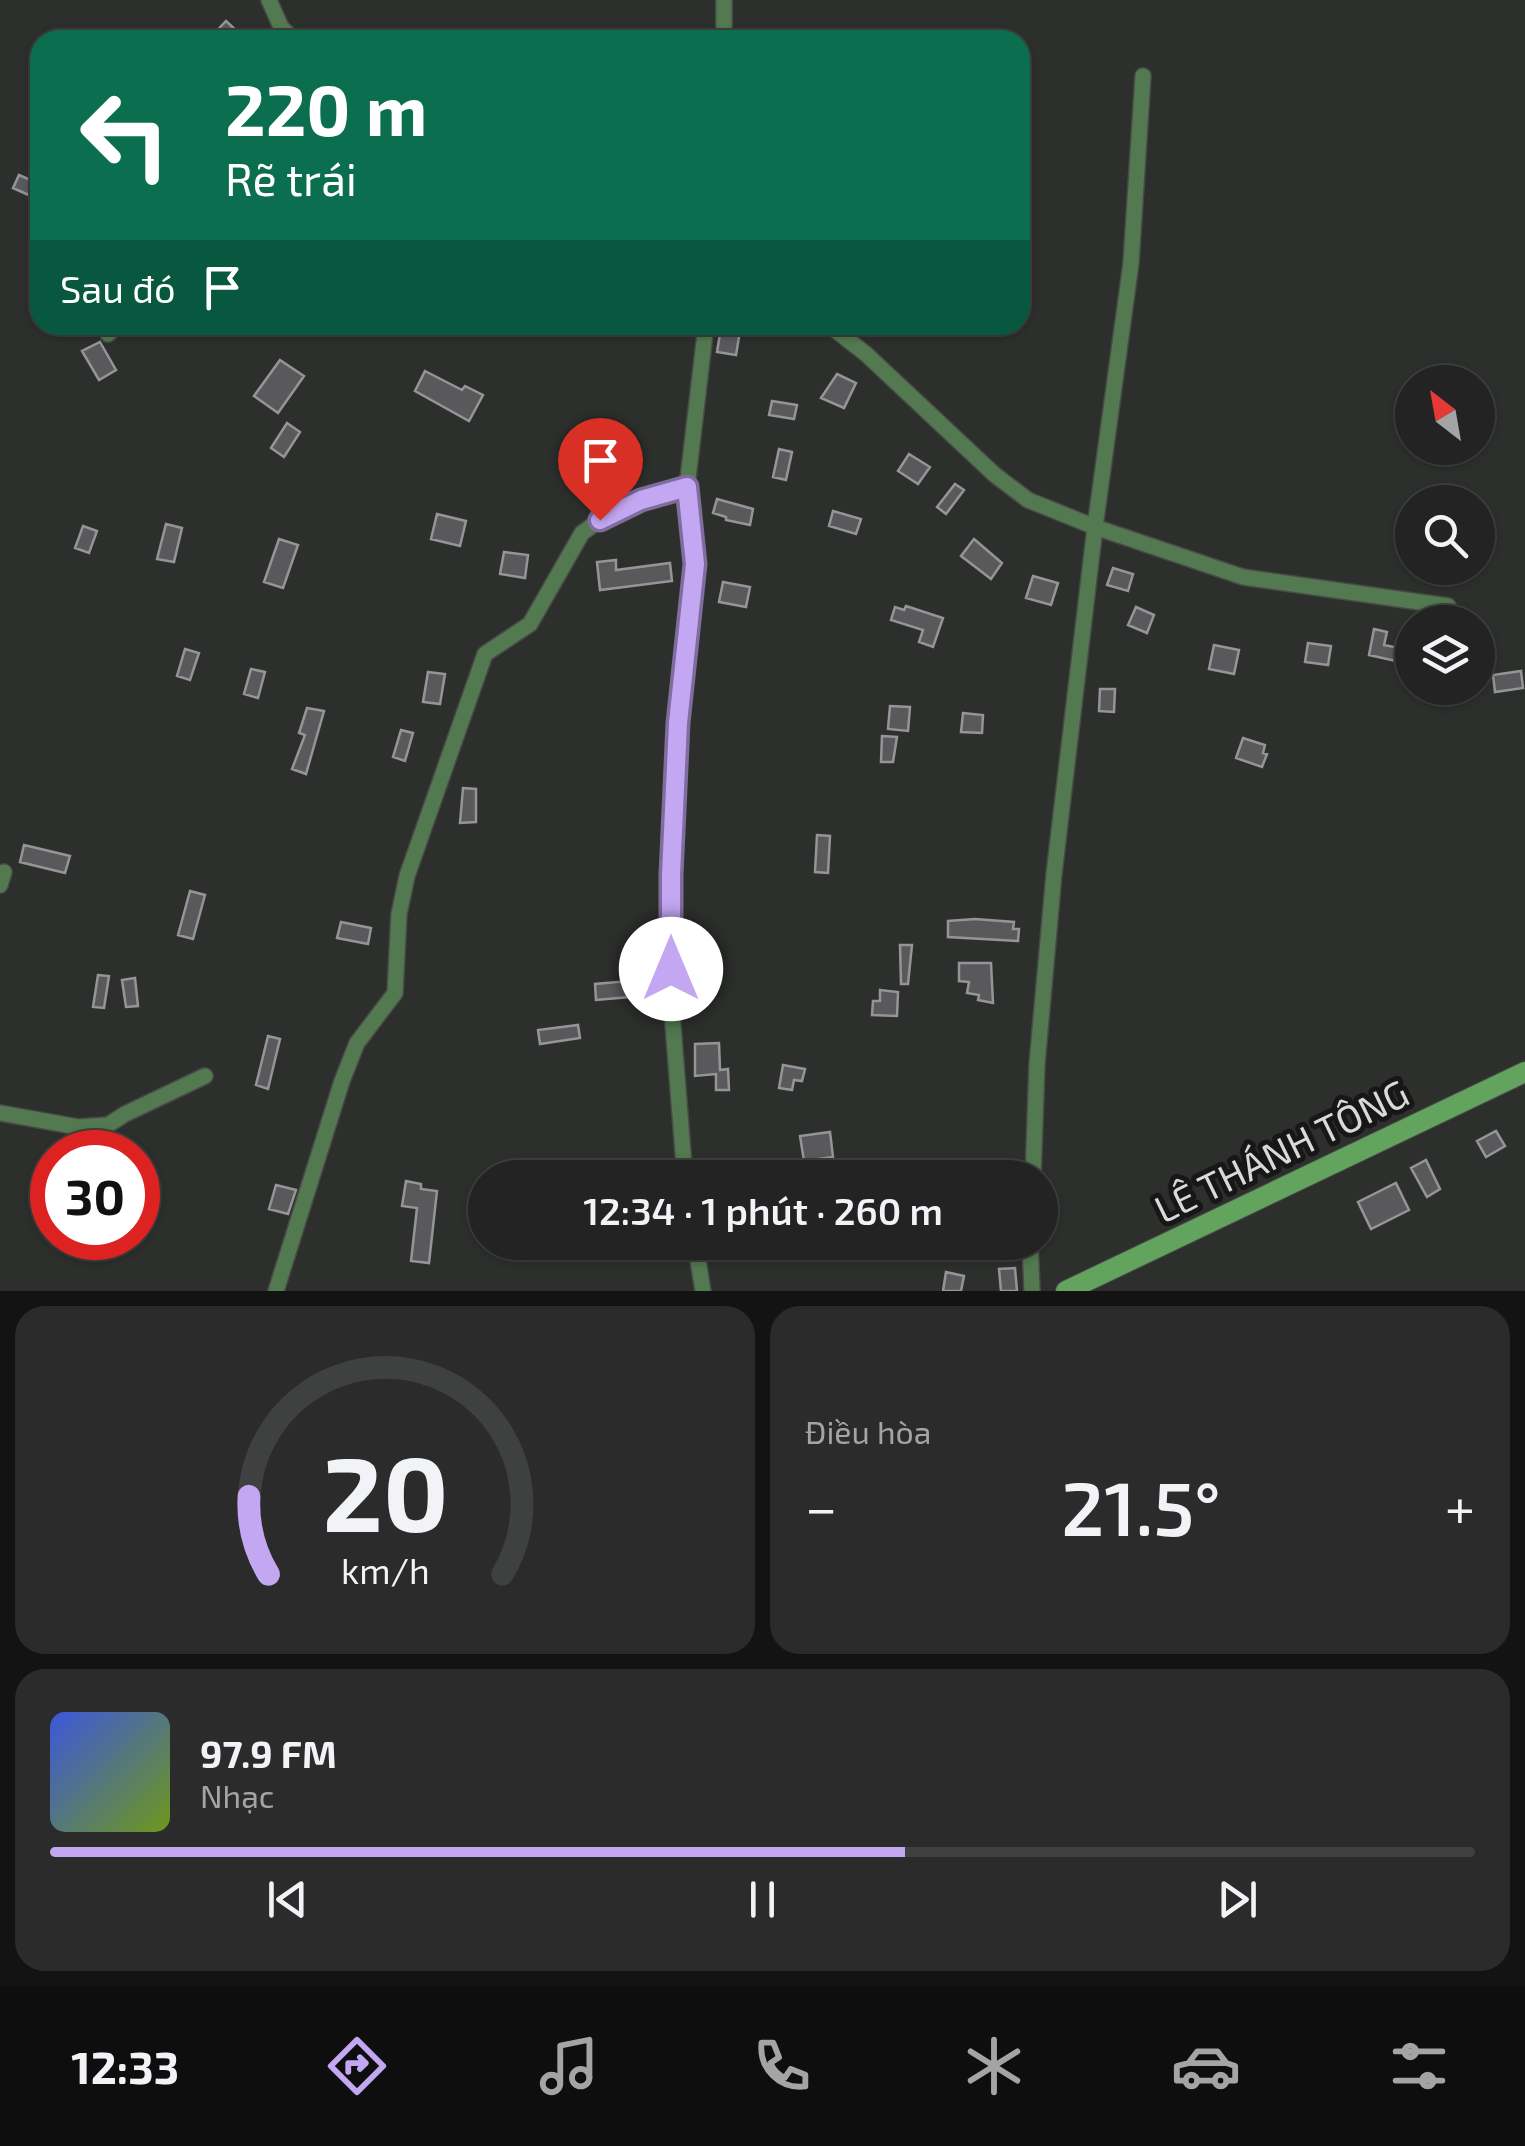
<!DOCTYPE html>
<html lang="vi">
<head>
<meta charset="utf-8">
<style>
  :root { --surface:#222322; --page:#2a2b2a; --text:#f1f3f6; --muted:#a2a4a5; --line:#3f4040; --accent:#c3a7f2 }
  body { margin:0; font-family:"Exo 2",sans-serif; background:var(--page); color:var(--text); height:100vh; display:flex; flex-direction:column; font-size:38px; white-space:nowrap }
  * { box-sizing:border-box; margin:0 }
  p { font-size:32px; color:var(--muted) }
  .icon { flex:none; width:55px; height:55px; fill:none; stroke:currentColor; stroke-width:2; stroke-linecap:round; stroke-linejoin:round }
  .map { position:relative; height:1291px; overflow:hidden }
  .sheet { display:flex; flex-direction:column; gap:15px; padding:15px; background:#131313; flex:1 }
  .sheet>* { flex:none }
  .banner { position:absolute; left:30px; top:30px; width:1000px; height:305px; border-radius:30px; box-shadow:0 2px 8px #0004,0 0 0 2px var(--line); background:#0b6e4f; color:#fff; overflow:hidden }
  .needle { width:65px; rotate:329deg }
  .fabs { position:absolute; left:1395px; top:365px; display:grid; gap:20px }
  .fabs a { display:grid; place-items:center; width:100px; height:100px; border-radius:50%; background:var(--surface); box-shadow:0 2px 8px #0004,0 0 0 2px var(--line); font-size:50px }
  .speed { position:absolute; left:30px; top:1130px; display:flex; gap:20px; font-size:50px; font-weight:700; text-align:center }
  .speed>* { display:grid; place-content:center; width:130px; height:130px; border-radius:50%; background:var(--surface); box-shadow:0 2px 8px #0004,0 0 0 2px var(--line); line-height:1 }
  .speed .limit { border:15px solid #d22; background:#fff; color:#111 }
  .pin { position:absolute; display:grid; place-items:center; width:85px; height:85px; color:#fff; margin:-102px -42px; border-radius:50% 50% 50% 0; rotate:-45deg; box-shadow:0 0 10px #0007 }
  .pin .icon { rotate:45deg }
  .me { position:absolute; width:110px; margin:-55px; rotate:0deg; stroke-linejoin:round; filter:drop-shadow(0 0 8px #0008) }
  .turn { display:flex; align-items:center; gap:35px; height:210px; padding:0 30px; font-size:45px }
  .turn .icon { width:130px; height:130px; stroke-width:2.5 }
  .turn b { display:block; font-size:70px; line-height:85px }
  .then { display:flex; align-items:center; height:95px; padding:0 30px; background:#0003; gap:20px; font-size:38px }
  .big { font-size:75px; font-weight:600; line-height:1.1 }
  .sheet .widget { flex:1; display:flex; flex-direction:column; justify-content:center; gap:15px; min-width:0; padding:0 35px; border-radius:30px; background:var(--page) }
  .sheet .dial { align-items:center; gap:0 }
  .dial svg { height:260px; overflow:visible; fill:none; stroke:var(--line); stroke-width:7; stroke-linecap:round; text-anchor:middle }
  .dial text { fill:var(--text); stroke:none }
  .song { display:flex; align-items:center; gap:30px }
  .cover { width:120px; height:120px; border-radius:15px; background:linear-gradient(135deg,hsl(230 70% 55%),hsl(80 70% 35%)) }
  .played { height:10px; border-radius:5px; background:linear-gradient(90deg,var(--accent) 60%,var(--line) 60%) }
  .keys { display:flex; justify-content:space-around; direction:ltr }
  .heat { display:flex; justify-content:space-between; align-items:center; font-size:55px; direction:ltr }
  .sheet .tiles { flex:1; display:grid; gap:15px; grid-template-columns:1fr 1fr }
  .widget:last-child { grid-column:span 2 }
  .trip { position:absolute; left:468px; top:1160px; width:590px; height:100px; border-radius:50px; background:var(--surface); box-shadow:0 2px 8px #0004,0 0 0 2px var(--line); font-weight:600; line-height:100px; text-align:center }
  .tab-bar { display:flex; height:160px; justify-content:space-around; align-items:center; background:#0e0e0e; color:var(--muted) }
  .tab-bar .icon { width:70px; height:70px }
  .tab-bar .selected { color:var(--accent) }
  .tab-bar b { font-size:45px; color:var(--text) }
  .map>svg:first-child { display:block }
</style>
</head>
<body>
<div class="map">
<svg width="1525" height="1291" viewBox="0 0 1525 1291">
  <rect width="100%" height="100%" fill="#2d2f2d"/>
  <path fill="#59585b" stroke="#959497" stroke-width="2.5" d="M226,21L239,33L233,40H208Z
    M19,175L40,184V200L13,188Z
    M721,328L740,331L736,355L717,352Z
    M100,342L116,370L99,380L82,351Z
    M280,360L304,376L278,413L254,396Z
    M425,371L462,390L465,386L483,395L469,421L415,391Z
    M837,374L856,383L844,408L821,398Z
    M772,401L797,405L794,419L769,415Z
    M287,423L300,432L284,457L271,448Z
    M779,449L792,452L786,480L773,477Z
    M909,454L930,467L918,484L898,471Z
    M955,484L964,490L946,514L937,507Z
    M717,499L753,509L750,525L726,520V517L713,513Z
    M833,511L861,519L856,534L829,526Z
    M437,514L466,521L460,546L431,539Z
    M166,524L182,528L174,562L157,559Z
    M83,526L97,531L89,553L75,548Z
    M279,539L298,545L283,588L264,582Z
    M974,539L1002,563L991,579L961,556Z
    M504,552L528,555L525,578L500,574Z
    M616,560V570L670,563L672,581L600,590L597,562Z
    M1113,568L1133,574L1128,591L1107,585Z
    M1033,576L1058,583L1051,605L1026,598Z
    M723,582L750,587L746,607L719,602Z
    M906,606L943,618L933,647L919,642L923,630L891,620L895,607L904,610Z
    M1136,607L1154,615L1147,633L1128,625Z
    M1374,629L1387,632L1384,645L1399,648L1396,661L1369,655Z
    M1308,643L1331,646L1328,665L1305,662Z
    M1214,645L1239,650L1234,674L1209,669Z
    M185,649L199,653L190,680L177,676Z
    M251,669L265,672L258,698L244,694Z
    M1521,671L1523,688L1495,692L1493,675Z
    M428,672L445,674L440,704L423,702Z
    M1100,689H1115L1114,712L1099,711Z
    M890,706L910,707L908,731L888,729Z
    M307,708L324,711L306,774L292,769L305,735L299,733Z
    M963,713L983,715L982,733L961,732Z
    M401,730L413,733L405,761L393,757Z
    M882,736L897,737L893,762H881Z
    M1243,738L1265,745L1263,753L1267,754L1262,767L1236,758Z
    M463,788L476,789V822L460,823Z
    M817,835L830,836L828,873L815,872Z
    M24,845L70,856L65,873L20,862Z
    M190,891L205,895L193,939L178,935Z
    M975,919L1014,922L1013,929H1019L1018,941L948,937V921Z
    M341,922L371,928L368,944L337,938Z
    M900,945H912L908,984H901Z
    M707,961L710,992H693L691,963Z
    M959,963H991L993,1003L978,1000L979,995L967,993L969,982L959,981Z
    M98,975L109,976L104,1008L93,1007Z
    M135,978L138,1006L126,1007L122,980Z
    M629,981L630,997L596,1000L595,984Z
    M880,990L898,992L897,1016L872,1015L873,1001H880Z
    M578,1025L580,1038L540,1044L538,1030Z
    M268,1036L280,1039L268,1089L256,1085Z
    M719,1043L720,1070L728,1069L729,1090H716V1074L695,1076V1044Z
    M783,1065L805,1069L802,1081L794,1080L792,1090L779,1088Z
    M1496,1131L1505,1146L1486,1157L1477,1141Z
    M830,1132L833,1157L804,1161L800,1136Z
    M1426,1160L1440,1189L1427,1197L1411,1168Z
    M406,1181L421,1184V1189L437,1191L429,1263L411,1261L417,1208L402,1206Z
    M1396,1183L1409,1210L1371,1229L1358,1202Z
    M276,1185L296,1190L288,1214L269,1209Z
    M1015,1268L1017,1291H1001L999,1269Z
    M946,1272L964,1276L961,1291H943Z"/>
  <g fill="none" stroke-linecap="round" stroke-linejoin="round">
    <defs>
      <path id="street" d="M269,0L281,27L294,40
        M724,0V40
        M829,325L866,354L995,475L1028,500L1095,527L1243,577L1448,606
        M108,334L119,325
        M0,885L4,872
        M0,1113L78,1127L108,1125L125,1114L205,1076
        M685,1178L671,1000V875L679,723L695,565L687,487L706,325
        M1033,1178L1037,1064L1054,874L1095,527L1131,263L1143,76
        M695,1242L703,1291
        M1030,1242L1032,1291
        M276,1291L342,1081L357,1043L395,993L399,914L407,876L485,654L530,624L582,533L600,520L641,500L687,487"/>
      <path id="secondary" d="M1066,1291L1525,1072"/>
    </defs>
    <use href="#street" stroke="#494a48" stroke-width="18"/>
    <use href="#secondary" stroke="#494a48" stroke-width="22"/>
    <use href="#street" stroke="#52794f" stroke-width="15"/>
    <use href="#secondary" stroke="#62a35e" stroke-width="20"/>
  </g>
  <g fill="none" stroke-linecap="round" stroke-linejoin="round">
    <defs>
      <path id="route" d="M600,520L641,500L687,487L695,564L678,723L671,875V969"/>
    </defs>
    <use href="#route" stroke="#7f6d9d" stroke-width="25"/>
    <use href="#route" stroke="#c3a7f2" stroke-width="18"/>
  </g>
  <g text-anchor="middle" dominant-baseline="central" stroke-width="10" stroke-linejoin="round" paint-order="stroke">
    <g font-size="38" fill="#d9dad8" stroke="#161716">
      <text transform="translate(1281 1150) rotate(-26)">LÊ THÁNH TÔNG</text>
    </g>
  </g>
</svg>
<div class="fabs">
<a><svg class="needle" viewBox="-14 -14 28 28"><path d="M0-13l5 13h-10z" fill="#e53935"/><path d="M0 13l5-13h-10z" fill="#a2a4a5"/></svg></a>
<a><svg class="icon" aria-label="search" viewBox="0 0 24 24"><circle cx="10" cy="10" r="6"/><path d="M15 15l6 6"/></svg></a>
<a><svg class="icon" aria-label="layers" viewBox="0 0 24 24"><path d="M12 4l9 5-9 5-9-5zM3 14l9 5 9-5"/></svg></a>
</div>
<div class="speed"><div class="limit">30</div></div>
<div class="pin" style="left:600px;top:520px;background:#d93025"><svg class="icon" aria-label="arrive" viewBox="0 0 24 24"><path d="M6 21V4h12l-3 4 3 4H6"/></svg></div>
<svg class="me" style="left:671px;top:969px" viewBox="-20 -20 40 40"><circle r="19" fill="#fff"/><path d="M0-13L10 11 0 6-10 11z" fill="#c3a7f2"/></svg>
<div class="trip">12:34 · 1 phút · 260 m</div>
<div class="banner">
<div class="turn"><svg class="icon" aria-label="left" viewBox="0 0 24 24"><path d="M17 20v-9H6M10 6l-5 5 5 5"/></svg><div><b>220 m</b>Rẽ trái</div></div>
<div class="then">Sau đó<svg class="icon" aria-label="arrive" viewBox="0 0 24 24"><path d="M6 21V4h12l-3 4 3 4H6"/></svg></div>
</div>
</div>
<section class="sheet">
<div class="tiles">
<div class="widget dial"><svg viewBox="0 0 100 80">
<path d="M14 69A42 42 0 1 1 86 69"/>
<path d="M14 69A42 42 0 0 1 8 45" stroke="#c3a7f2"/>
<text x="50" y="56" font-size="32" font-weight="700">20</text>
<text x="50" y="72" font-size="11">km/h</text>
</svg></div>
<div class="widget"><p>Điều hòa</p>
<div class="heat"><a>−</a><b class="big">21.5°</b><a>+</a></div>
</div>
<div class="widget">
<div class="song"><i class="cover"></i><div><b>97.9 FM</b><p>Nhạc</p></div></div>
<div class="played"></div>
<div class="keys"><svg class="icon" aria-label="previous" viewBox="0 0 24 24"><path d="M18 5L8 12l10 7zM5 5v14"/></svg><svg class="icon" aria-label="pause" viewBox="0 0 24 24"><path d="M8 5v14M16 5v14"/></svg><svg class="icon" aria-label="next" viewBox="0 0 24 24"><path d="M6 5l10 7-10 7zM19 5v14"/></svg></div>
</div>
</div>
</section>
<nav class="tab-bar">
<b>12:33</b>
<svg class="icon selected" aria-label="directions" viewBox="0 0 24 24"><path d="M12 3l9 9-9 9-9-9zM9 14v-3h6M13 9l2 2-2 2"/></svg>
<svg class="icon" aria-label="music" viewBox="0 0 24 24"><path d="M9 18V5l10-2v13"/><circle cx="6" cy="18" r="3"/><circle cx="16" cy="16" r="3"/></svg>
<svg class="icon" aria-label="phone" viewBox="0 0 24 24"><path d="M5 4h4l2 5-3 2q2 4 5 5l2-3 5 2v4C11 20 4 13 5 4z"/></svg>
<svg class="icon" aria-label="climate" viewBox="0 0 24 24"><path d="M12 3v18M4 7l16 10M4 17L20 7"/></svg>
<svg class="icon" aria-label="car" viewBox="0 0 24 24"><path d="M5 17H2v-5l4-1 3-4h7l3 4 3 1v5h-3M9 17h6M6 11h13"/><circle cx="7" cy="17" r="2"/><circle cx="17" cy="17" r="2"/></svg>
<svg class="icon" aria-label="filters" viewBox="0 0 24 24"><path d="M4 7h16M4 17h16"/><circle cx="9" cy="7" r="2"/><circle cx="15" cy="17" r="2"/></svg>
</nav>
</body>
</html>
